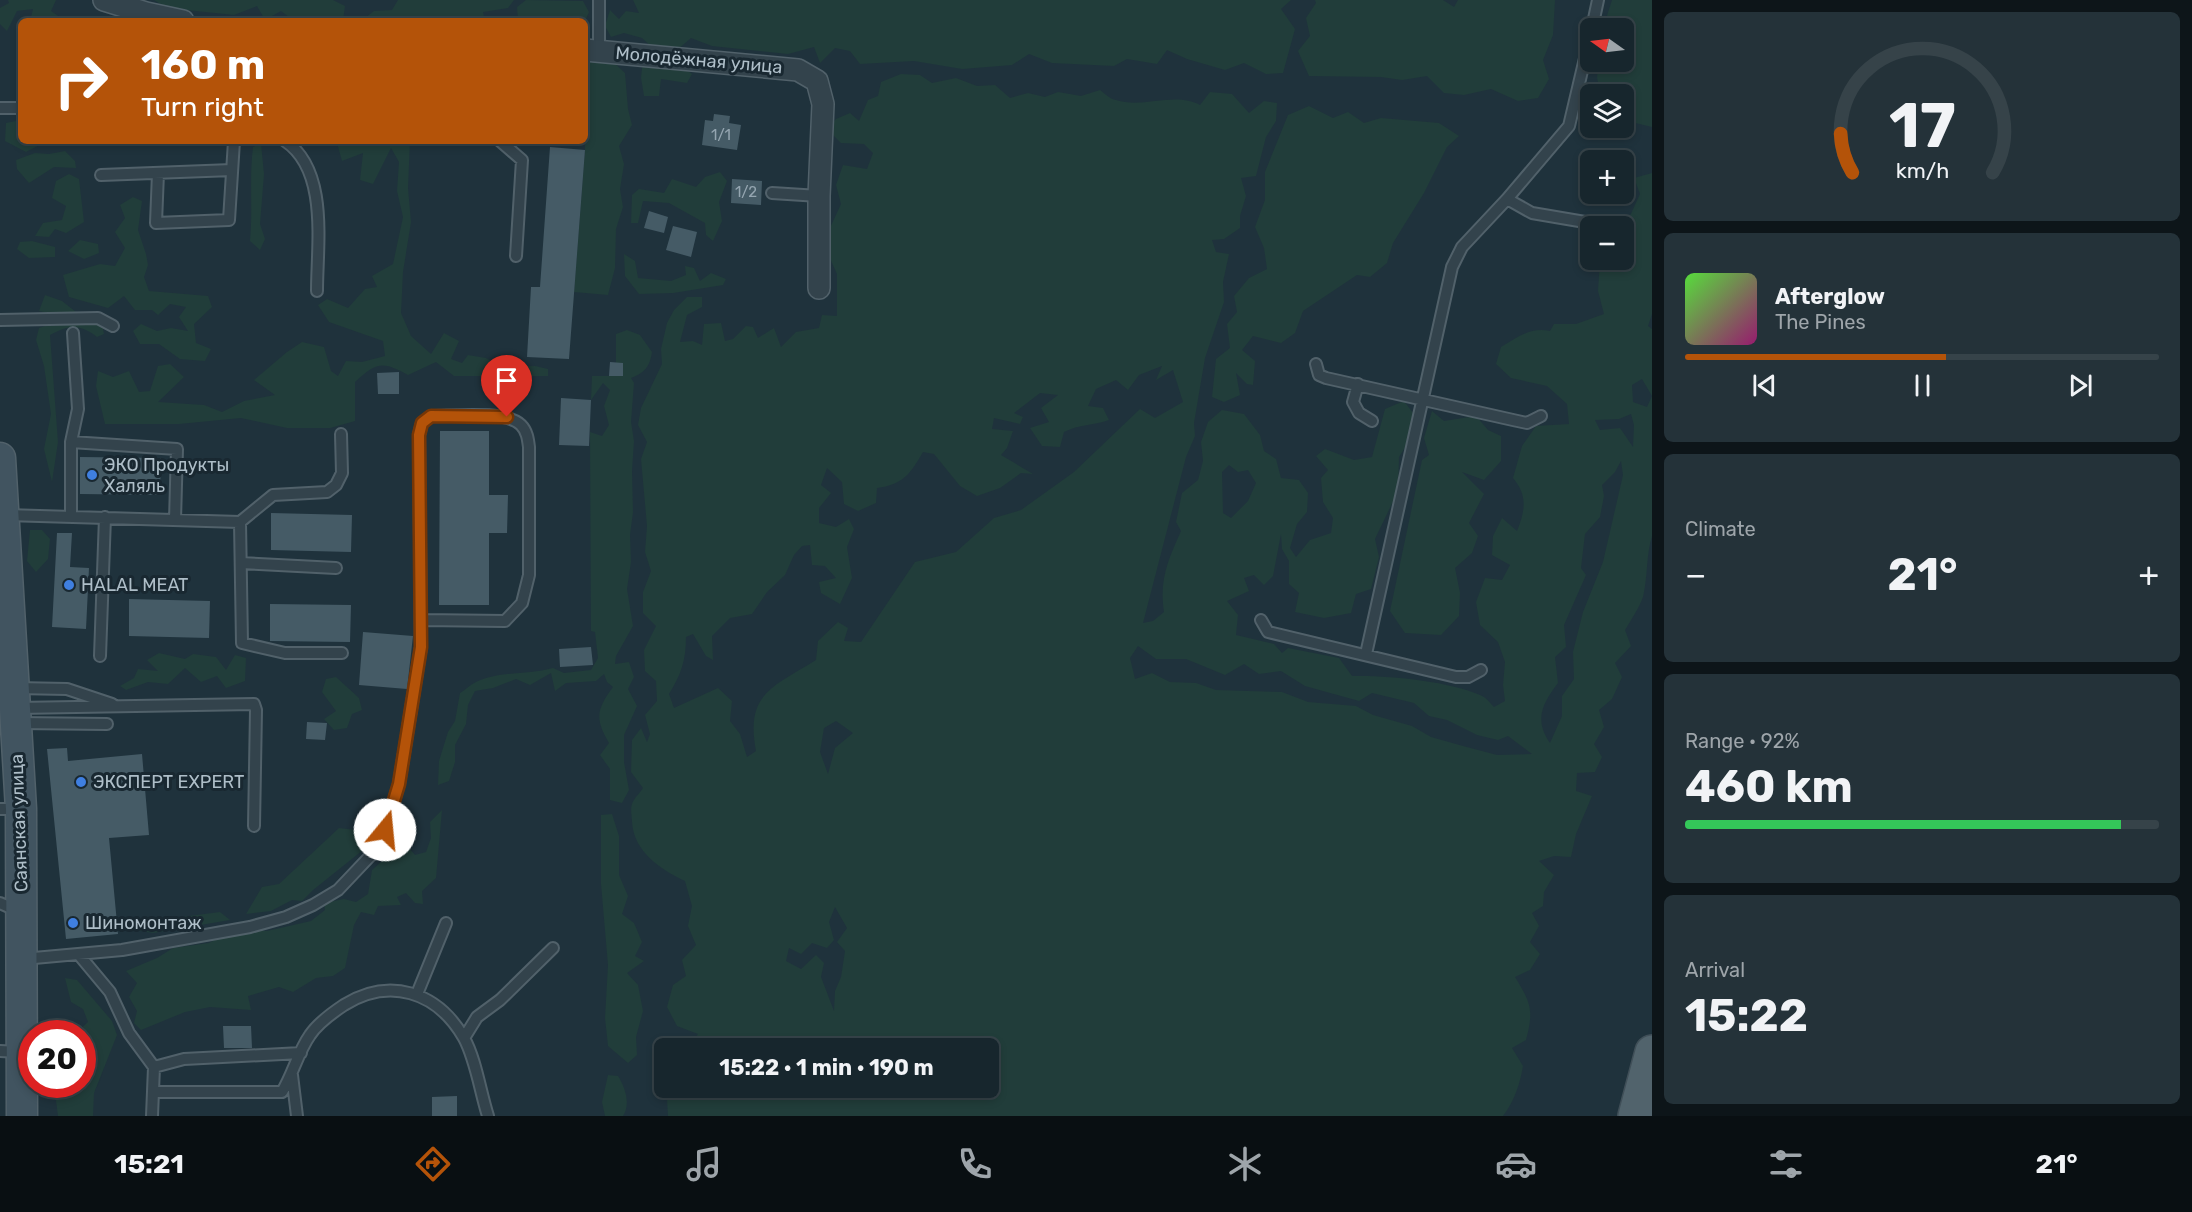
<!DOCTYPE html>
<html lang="en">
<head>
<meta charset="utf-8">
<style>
  :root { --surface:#17262d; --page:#243239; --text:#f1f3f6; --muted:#9ea5aa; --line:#364349; --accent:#b45309 }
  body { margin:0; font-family:Rubik,sans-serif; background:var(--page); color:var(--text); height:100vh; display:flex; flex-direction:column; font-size:22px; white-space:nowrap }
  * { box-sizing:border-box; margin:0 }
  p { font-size:20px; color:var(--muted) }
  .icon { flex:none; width:33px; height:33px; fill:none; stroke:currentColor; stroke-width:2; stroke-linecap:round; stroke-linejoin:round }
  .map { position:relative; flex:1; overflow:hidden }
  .panel { display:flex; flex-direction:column; gap:12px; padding:12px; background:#0d1519; width:540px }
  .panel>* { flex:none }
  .guide { position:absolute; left:18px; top:18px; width:570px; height:126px; border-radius:9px; box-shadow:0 3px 9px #0003,0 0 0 2px var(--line); background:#b45309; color:#fff; overflow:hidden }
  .needle { width:39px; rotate:284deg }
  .buttons { position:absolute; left:1580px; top:18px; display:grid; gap:12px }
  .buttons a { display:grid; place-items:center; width:54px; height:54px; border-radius:9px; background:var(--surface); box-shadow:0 3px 9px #0003,0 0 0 2px var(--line); font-size:30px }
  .speed { position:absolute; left:18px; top:1020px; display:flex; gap:12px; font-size:30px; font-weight:700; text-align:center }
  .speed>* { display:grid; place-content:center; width:78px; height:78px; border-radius:50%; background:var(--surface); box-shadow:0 3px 9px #0003,0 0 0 2px var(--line); line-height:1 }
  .speed .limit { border:9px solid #d22; background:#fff; color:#111 }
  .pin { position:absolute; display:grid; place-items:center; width:51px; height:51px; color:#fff; margin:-62px -26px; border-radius:50% 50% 50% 0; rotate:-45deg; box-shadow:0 0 6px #0007 }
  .pin .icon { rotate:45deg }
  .me { position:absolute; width:66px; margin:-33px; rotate:17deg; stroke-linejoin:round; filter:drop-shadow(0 0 4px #0008) }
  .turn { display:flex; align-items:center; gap:21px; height:126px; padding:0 24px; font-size:27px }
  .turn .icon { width:78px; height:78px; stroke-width:2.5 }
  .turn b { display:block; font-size:42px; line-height:51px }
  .big { font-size:45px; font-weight:700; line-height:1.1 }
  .panel .widget { flex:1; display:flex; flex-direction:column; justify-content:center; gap:9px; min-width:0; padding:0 21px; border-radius:9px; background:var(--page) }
  .panel .dial { align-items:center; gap:0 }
  .dial svg { height:156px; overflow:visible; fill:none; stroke:var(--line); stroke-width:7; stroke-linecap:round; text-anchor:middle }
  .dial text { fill:var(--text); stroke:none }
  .song { display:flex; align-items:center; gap:18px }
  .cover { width:72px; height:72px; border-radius:9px; background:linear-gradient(135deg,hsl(110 70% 55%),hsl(320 70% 35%)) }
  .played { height:6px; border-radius:3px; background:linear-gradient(90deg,var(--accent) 55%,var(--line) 55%) }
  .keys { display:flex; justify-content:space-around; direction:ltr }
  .heat { display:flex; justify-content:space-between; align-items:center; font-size:33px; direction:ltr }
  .charge { height:9px; border-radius:4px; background:linear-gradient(90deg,#34c759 92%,var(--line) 0) }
  .trip { position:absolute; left:654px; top:1038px; width:345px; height:60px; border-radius:9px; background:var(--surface); box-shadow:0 3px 9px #0003,0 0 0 2px var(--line); font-weight:700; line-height:60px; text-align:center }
  .tabs { display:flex; height:96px; justify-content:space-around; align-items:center; background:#090f12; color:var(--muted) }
  .tabs .icon { width:42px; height:42px }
  .tabs .active { color:var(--accent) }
  .tabs b { font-size:27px; color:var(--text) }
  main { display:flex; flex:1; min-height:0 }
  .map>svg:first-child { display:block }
</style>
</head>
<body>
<main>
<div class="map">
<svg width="1652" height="1116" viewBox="0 0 1652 1116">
  <rect width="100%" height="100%" fill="#1f323c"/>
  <path fill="#213d3a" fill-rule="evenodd" d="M8,0H56L51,11L61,18L58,21H30L33,9L17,11L7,31L0,24V8L9,3Z
    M154,0H333L345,6L343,21L327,18L294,21L281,11L265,20L257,6L234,15L167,8Z
    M398,0H514L508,8L483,12L485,21H361L374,11L392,10Z
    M526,0L583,1L589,12L585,21H518L517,7Z
    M633,0H1291L1281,9L1295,29L1283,73L1266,74L1244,63L1225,70L1187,59L1167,50L1157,64L1127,59L1114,66L1052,63L1029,54L1012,65L962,69L914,61L860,64L850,51L835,48L820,63L814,47L788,54L712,46L691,38L677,50H655L642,38L624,33L611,37L605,26L610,10L619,19L626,11L639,13Z
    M1315,0H1443L1454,7L1458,0H1555L1553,35L1543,60L1549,79L1538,98L1518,101L1491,89L1464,95L1444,93L1427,76L1402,80L1381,77L1309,76L1298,51L1310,36L1306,18L1316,3Z
    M1612,0H1652V127L1623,120V94H1600L1597,77L1599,62H1623V28H1603Z
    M585,55L610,59L625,73L628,109L632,125L619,146L624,164L620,189L623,207L616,229L615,268L608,295L574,292L585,150Z
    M643,59L676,61L692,74L687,83L661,79L659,96H644L641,78Z
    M901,74L920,75L932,83L956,78L977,86L995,85L1010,98L1028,93L1045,97L1058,92L1081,96L1100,90C1104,93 1110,99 1116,100C1143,109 1175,91 1200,105L1210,92L1232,94L1249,113L1264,101L1277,103L1276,121L1266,137L1256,176L1241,178L1246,196L1240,216V228L1224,239L1212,240L1216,252L1229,254L1223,282L1224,302L1205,358L1194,423L1195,436L1186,457L1143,623L1153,621L1164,612C1159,580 1168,560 1181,531L1176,522L1182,493L1198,480L1203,461L1201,442L1208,422L1222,410L1244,414L1260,435L1264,451L1276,459L1281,478L1299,480L1308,493L1307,512L1297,524L1290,548L1296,557L1310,540L1331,533L1333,518L1323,502L1321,478L1328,470L1316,456L1325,449L1354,460L1372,457L1385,409L1404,401L1413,413L1409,441L1399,457L1398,491L1375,539L1379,557L1371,589L1356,594L1351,613L1324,618L1295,612L1299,593L1289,584V561L1282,549L1281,534L1273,576L1264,585L1254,575L1244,578L1249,591L1227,601L1238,615L1236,635L1274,644L1282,653L1288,648L1339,658L1352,676C1386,675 1449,681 1480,695C1486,697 1490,703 1494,707L1505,701L1503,685L1505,662L1498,642L1480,625L1476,602L1485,578L1502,580L1510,565L1492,555L1493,536L1502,518L1517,531C1525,511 1528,496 1513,478L1522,446L1536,426L1569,424L1567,404L1547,386L1511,378L1496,364L1501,347C1518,337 1530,327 1550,331L1554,324H1576L1604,314L1598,291L1600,260H1623V231L1640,194L1634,178L1652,173V314L1648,326L1652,329V536C1646,555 1648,576 1643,597C1639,608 1631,620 1625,630L1631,646L1615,663L1622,677L1612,699L1599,710L1604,727L1594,744L1602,757L1595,772L1577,773L1576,791L1592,796L1576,834L1571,857L1554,856L1539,861L1554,875L1544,892L1543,906L1532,913L1539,926L1530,942L1540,954L1530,970L1515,977C1531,1003 1534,1010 1526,1040L1512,1048L1523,1066C1520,1084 1514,1102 1503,1116H668L667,1099L685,1088H701L704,1095L720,1096L726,1088H988V1048H696L690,1044L698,1034L677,1026L667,1007L673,985L686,976L682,960L696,945L688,926L692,906L685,881C660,869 634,852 632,822C632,816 630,809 632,804C634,798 640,793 643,788L631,772L632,740L641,728L647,742L650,734L645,715L657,701L656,681L645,671L644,650L656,626L643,613V592L651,571L645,552L647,526L641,459L647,442L638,425L641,408L662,364L661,349L667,323L674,310L687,297H702V307L687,315L680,342L693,341L702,345L704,324L721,323L725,341L733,339L746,326L753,327L758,338L774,328L781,347L796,332L819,328L822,315L837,316V274L823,243L841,204L836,185L843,165L867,169L873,153L864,144L841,143L827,129L836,119L850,113L859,121L868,100L878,96L881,82ZM1162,366L1156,380L1173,370L1183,402L1155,418L1140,409L1074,472L1021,510L994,518L956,552L915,562L861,642L844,641L848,628L838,622L818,641L816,660C773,687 745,693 756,751L747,757L740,734L730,721L732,701L718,688L674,708L669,694C681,675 686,660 686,637L693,634L706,656L713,660L712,636L730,618L752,614L767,592L785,575L794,555L802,546L810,545L812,565L825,566L836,578L819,582L821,593L840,604L852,578L847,547L854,529L849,519L836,527L819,523V508L831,493L821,485L827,468L842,482L844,504L858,511L876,503L877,488C903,485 911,473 923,452L934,454L960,486L977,496L1000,488L1021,473L1033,474L1001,455L1007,448L1013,431L992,429L994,418L1020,424L1023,417L1014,413L1040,393L1058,395L1041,408L1049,422L1030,428L1042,446L1060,447L1064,432C1080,424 1092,426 1109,420L1103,408L1088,406L1096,389L1116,380L1128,390L1139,375ZM1642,379L1652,396L1647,407L1633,402L1632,385ZM1631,414L1634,425L1633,447L1620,428L1600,430L1595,420L1619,419ZM1621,461L1623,475L1603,562L1583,612L1573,652L1574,679L1562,696V716L1550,743C1534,720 1542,704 1558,683L1555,657L1566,647L1564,625L1586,575L1581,568L1585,534L1600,517L1604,496L1602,485L1615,472ZM1229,465L1238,472L1248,470L1256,483L1248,501L1231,518L1223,513L1222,472ZM1138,646L1156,659H1186L1225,675L1244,664L1259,674L1281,671L1305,686L1359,701L1372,693L1414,703L1429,716L1447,720L1477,735L1498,740L1508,736L1532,754L1497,755L1463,746L1431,737L1412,726L1373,715L1356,706L1308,702L1282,692L1216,690L1196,683L1170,682L1152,673L1135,679L1130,658ZM836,721L853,733L835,748L828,774L820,752L824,728ZM835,907L847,928L837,942L845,951L841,977L835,991L834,1011L821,977L824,963L816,955L801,969L786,961L789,948L801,954L812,943L827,948L834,940L829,922Z
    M1309,106L1333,118L1348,112L1364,123L1381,118L1439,123L1459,136L1447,147L1424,193L1393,243L1387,263L1370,277L1357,275L1303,311L1295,333L1281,343L1253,336L1242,350L1255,361L1253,385L1247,384L1236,373L1240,395L1224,402L1212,397L1216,359L1230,348L1227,324L1237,312L1234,296L1249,278L1267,269L1264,248L1255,227L1265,200V172L1288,115Z
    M21,120V141H47L26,152L5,141L6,123Z
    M340,141H410L408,188L411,222L403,272L401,313L411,336L431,354L444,333L459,341L451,359L462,363L468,355L486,358L502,367L535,366L548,369V376H454L436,362L408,375C382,361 377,362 355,382V421L330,428H287L241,418L179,424H105L96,386L98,371L113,377L129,371L139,392L150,391L158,366L170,364L184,377L158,402L204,405L222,412L244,401L275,395L254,380L287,352L302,342L324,347L331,371L338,376L346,361L362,362L385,356L383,341L329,322L318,305L327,299L348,308L365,289L377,287L372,276L393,264L403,217L397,191L399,162L391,148L373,184L360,180L363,153L342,161L337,143Z
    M261,143L264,174L260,224L265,239L260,250L250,241C253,209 249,179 253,147Z
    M65,151L75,161L76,168L54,167L29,183L17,169L16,160L35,153L49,154Z
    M720,172L727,181L719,202L722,221L713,241L706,235L705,223L669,203L643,201L638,223H631L632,195L639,189L664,193L672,179L696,187L705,177Z
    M69,174L79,179L84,222L66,233L55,229L49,237L35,236L43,223L62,220L66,206L52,198L56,181Z
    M133,197L142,201L138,230L146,254L148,265L144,277L149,291L208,296L212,307L194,324L196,343L211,349L205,361L180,359L159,344H140L133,331L141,324L157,331L171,328L188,331L179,317L186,307L170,304L158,315L152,310H135L124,296L108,308L69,297L63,275L100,264L115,266L125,248L115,232L125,218L120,205Z
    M80,240L98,244L99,253L84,259L68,251Z
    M32,241L55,247V257L29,258L17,249L20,242Z
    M624,254L635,261L638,278L671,281L686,275L685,266L694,268L700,281L711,273L726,279L723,285L673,293L639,294L625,276Z
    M45,295L62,301L76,312L58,315L39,311Z
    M82,320L102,325L104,334L97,337C80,324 69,325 50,335L58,442L52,482L44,449L51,414L44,366L36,340L39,328L57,322Z
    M627,330L640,335L652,352C650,366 645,373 631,378L634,383L631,422L634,441L632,471L633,512L630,535L631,562L627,589L633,626L616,656L615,664L629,662L634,677L628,689L637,706L624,735V762L629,790L622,803L610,800V769L600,755L609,743C595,719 596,710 613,687L607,682L604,674L596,681L566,683L555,691L551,673L530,685L516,679L493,688L475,691L468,705L466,724L455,745V762L449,781L438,785L439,761L448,732L455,721L460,693C465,690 470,685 476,682C499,671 528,675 553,668L564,673L591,670L598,658L595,632L591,631L590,432L602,436L609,425L604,406L610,390L603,383L591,400L592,376H623V363H616V334Z
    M1432,411L1444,421L1476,416L1488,430L1501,436V461L1484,480L1462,472L1484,494L1469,523L1478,536L1472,553L1455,568L1460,593L1459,616L1441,635L1405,633L1390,611L1422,460L1429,455L1424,438Z
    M30,530H42L50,539L48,559L36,572L27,561Z
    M159,653L185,659L193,654L216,657L226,670L235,655L246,658L245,681L226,688L217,676L201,682L185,668L168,684L148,682L126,690L120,686L134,678L138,669L158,671L147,660Z
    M336,677L359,698L362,710L352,714L347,728L334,730L324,719L336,711L322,692L326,679Z
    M442,810L436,878L422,891L423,904L415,903L406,893L397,897L401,905L378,906L374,915L361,912L354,925L345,968L333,976L316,978L293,992L279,987L248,996L251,1010L210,1007L185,1012L141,1030L134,1023L137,1011L129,997L137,983L126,971L157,958L173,948L209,943L218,938L252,930L267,931L311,921L325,910L324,903L344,899L356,902L368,894L372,870L390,854L408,847L415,855L426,852L431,838L430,822Z
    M612,814L619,836V875L628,896L622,914L634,923L642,942L635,956L644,961L627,973L638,985L643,1011L636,1037L637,1055L628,1063L608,1046L605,1018L608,965L601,884V815Z
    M339,828L356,830L368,846L313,890L302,901L292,900L271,911L246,914L262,887L279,884Z
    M220,912L230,920L153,933L129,929L128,920L166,919Z
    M65,978L77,980L112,1021L117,1035L94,1093L93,1116H58L54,1085L82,1084V1034L76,1033L88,1022L83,1009L71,1002Z
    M608,1075L618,1076C625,1087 631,1104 623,1116H605L602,1102Z"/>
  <path fill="#455b66" d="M714,114L730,116L729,123L741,125L737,150L702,145L705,120L713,121Z
    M550,147L585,150L569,359L527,357L531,287H540Z
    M732,179L762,181L761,205L731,203Z
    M649,211L668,217L664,233L644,228Z
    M673,226L697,232L691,257L666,250Z
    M610,362L623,363V376H609Z
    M399,372V394H378L377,373Z
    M561,398L591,400L589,446L559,445Z
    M440,431H489V495H508L507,533H489V605H439Z
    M80,457L161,458L160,495L80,494Z
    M271,513L352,515L351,552L271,550Z
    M57,533H72L70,567L89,568L86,629L52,627Z
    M129,599L210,601L209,638L129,636Z
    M270,604L351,605L350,642L270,641Z
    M363,632L413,636L407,689L359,685Z
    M591,647L593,665L560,667L559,649Z
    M307,722L327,723L325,740L306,739Z
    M67,748L68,761L142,754L149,835L109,838L118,934L66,939L47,749Z
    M223,1026H251L252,1048H224Z
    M457,1096V1116H432V1097Z"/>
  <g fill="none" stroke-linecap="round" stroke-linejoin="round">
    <defs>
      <path id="lane" d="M1592,28L1598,0
        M599,51V0
        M0,108H21
        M285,141C329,170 317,245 317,291
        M500,141L522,160L516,256
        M158,173L156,223L229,220L234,141
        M101,175L232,170
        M772,193L819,196
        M1507,199L1532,213L1585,222
        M0,320L98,318L113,326
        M1316,364L1319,375L1326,378L1513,420L1527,423L1541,416
        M1358,384L1353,402L1359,413L1372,421
        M71,442L177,449L175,520
        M6,515L240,522L273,495L327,492L336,485L342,473L341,434
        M71,517V442L78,409L73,333
        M240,522L242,643L285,653H342
        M241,563L336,568
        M1261,620L1268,632L1456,677H1468L1481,670
        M1366,654L1452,267L1462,247L1507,199L1569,126L1590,37
        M100,656L105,517
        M16,688L67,689L112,704
        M17,708L254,704L256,710L254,826
        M18,723L107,724
        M0,809H21
        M0,903L18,911
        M80,956L110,992L129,1033L154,1067L152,1116
        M23,959L122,950L250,927L286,917L313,905L338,890L373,853L385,830L399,784L421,647L419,435L422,423L431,416C453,416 506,410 521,425C527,431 528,439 529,447V575L522,603L505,621L422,620
        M417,994L446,923
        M464,1038L477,1017L500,1000L553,948
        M0,1051L19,1052
        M154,1067L184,1059L301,1053
        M292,1075L297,1116
        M153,1092H282C293,1074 298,1052 310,1035C318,1023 332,1013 344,1005C389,977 437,991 464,1038C476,1060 480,1091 488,1116"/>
      <path id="street" d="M104,0L146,13L183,21
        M585,50L798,70L817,81L823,104L819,196V288"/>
      <path id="secondary" d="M0,458L21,809L22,1116"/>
      <path id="primary" d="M1635,1116L1652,1052"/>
    </defs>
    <use href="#lane" stroke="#51616a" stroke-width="14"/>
    <use href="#street" stroke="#51616a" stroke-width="24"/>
    <use href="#secondary" stroke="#51616a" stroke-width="33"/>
    <use href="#primary" stroke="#404f58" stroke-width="36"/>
    <use href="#lane" stroke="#33434c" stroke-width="10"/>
    <use href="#street" stroke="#33434c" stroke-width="21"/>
    <use href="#secondary" stroke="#415460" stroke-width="30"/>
    <use href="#primary" stroke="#51636c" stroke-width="33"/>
  </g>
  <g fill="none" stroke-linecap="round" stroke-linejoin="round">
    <defs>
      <path id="route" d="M385,830L399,784L421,647L419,435L422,423L431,416L507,417"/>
    </defs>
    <use href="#route" stroke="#753606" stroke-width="15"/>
    <use href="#route" stroke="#b45309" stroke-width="10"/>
  </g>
  <g fill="#3f7fe0" stroke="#192831" stroke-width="2">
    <circle cx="92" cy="475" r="6"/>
    <circle cx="69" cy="585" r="6"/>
    <circle cx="81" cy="782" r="6"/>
    <circle cx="73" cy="923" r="6"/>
  </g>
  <g text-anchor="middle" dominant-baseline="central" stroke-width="6" stroke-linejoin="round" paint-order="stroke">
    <g font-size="15" fill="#94a5b0">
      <text x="721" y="135">1/1</text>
      <text x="746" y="192">1/2</text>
    </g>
    <g font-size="18" fill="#aebec8" stroke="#192831">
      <text transform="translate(699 60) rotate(5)">Молодёжная улица</text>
      <text transform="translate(19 823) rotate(-92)">Саянская улица</text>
    </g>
    <g font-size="18" fill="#aebec8" stroke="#192831" text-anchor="start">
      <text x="104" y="465">ЭКО Продукты<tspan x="104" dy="21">Халяль</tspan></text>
      <text x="81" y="585">HALAL MEAT</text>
      <text x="93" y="782">ЭКСПЕРТ EXPERT</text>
      <text x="85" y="923">Шиномонтаж</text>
    </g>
  </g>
</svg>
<div class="buttons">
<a><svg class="needle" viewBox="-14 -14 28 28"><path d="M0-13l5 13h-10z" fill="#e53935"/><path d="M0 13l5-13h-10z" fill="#9ea5aa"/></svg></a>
<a><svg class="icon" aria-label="layers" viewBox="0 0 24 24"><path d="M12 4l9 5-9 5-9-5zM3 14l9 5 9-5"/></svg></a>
<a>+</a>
<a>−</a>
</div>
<div class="speed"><div class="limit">20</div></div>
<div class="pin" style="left:507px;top:417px;background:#d93025"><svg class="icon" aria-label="arrive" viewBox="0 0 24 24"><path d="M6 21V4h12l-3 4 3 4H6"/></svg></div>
<svg class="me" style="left:385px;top:830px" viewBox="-20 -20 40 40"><circle r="19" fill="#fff"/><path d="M0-13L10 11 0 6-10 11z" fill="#b45309"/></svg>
<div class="trip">15:22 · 1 min · 190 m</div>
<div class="guide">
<div class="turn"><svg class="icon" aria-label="right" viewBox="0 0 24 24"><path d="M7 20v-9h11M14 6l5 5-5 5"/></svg><div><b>160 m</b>Turn right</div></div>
</div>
</div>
<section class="panel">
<div class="widget dial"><svg viewBox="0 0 100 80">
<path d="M14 69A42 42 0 1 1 86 69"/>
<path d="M14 69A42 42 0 0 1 8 49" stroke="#b45309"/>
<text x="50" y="56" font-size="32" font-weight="700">17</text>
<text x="50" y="72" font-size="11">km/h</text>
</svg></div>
<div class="widget">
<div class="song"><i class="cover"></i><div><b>Afterglow</b><p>The Pines</p></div></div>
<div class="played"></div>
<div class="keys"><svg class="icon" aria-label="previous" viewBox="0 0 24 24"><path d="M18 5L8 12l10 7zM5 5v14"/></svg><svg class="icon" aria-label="pause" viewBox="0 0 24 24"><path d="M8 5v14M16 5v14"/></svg><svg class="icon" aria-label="next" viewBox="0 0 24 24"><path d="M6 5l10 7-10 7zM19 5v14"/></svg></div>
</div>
<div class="widget"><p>Climate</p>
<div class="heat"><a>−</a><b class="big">21°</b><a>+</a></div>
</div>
<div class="widget"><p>Range · 92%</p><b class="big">460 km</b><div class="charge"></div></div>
<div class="widget"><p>Arrival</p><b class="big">15:22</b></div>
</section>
</main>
<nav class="tabs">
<b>15:21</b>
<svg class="icon active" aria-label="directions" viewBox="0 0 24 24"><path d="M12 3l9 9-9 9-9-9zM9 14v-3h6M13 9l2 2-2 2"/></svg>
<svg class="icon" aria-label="music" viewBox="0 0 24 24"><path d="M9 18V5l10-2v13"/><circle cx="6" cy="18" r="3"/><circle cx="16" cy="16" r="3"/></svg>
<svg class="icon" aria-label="phone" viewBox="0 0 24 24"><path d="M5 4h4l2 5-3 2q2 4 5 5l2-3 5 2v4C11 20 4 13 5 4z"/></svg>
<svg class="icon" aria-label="climate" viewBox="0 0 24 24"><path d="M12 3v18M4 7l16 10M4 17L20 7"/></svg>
<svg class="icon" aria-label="car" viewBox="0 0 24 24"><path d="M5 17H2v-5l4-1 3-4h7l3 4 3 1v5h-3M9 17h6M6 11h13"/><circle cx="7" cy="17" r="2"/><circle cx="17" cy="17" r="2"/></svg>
<svg class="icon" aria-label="filters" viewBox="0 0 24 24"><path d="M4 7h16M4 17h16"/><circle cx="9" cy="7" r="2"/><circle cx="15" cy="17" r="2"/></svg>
<b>21°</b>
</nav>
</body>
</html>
